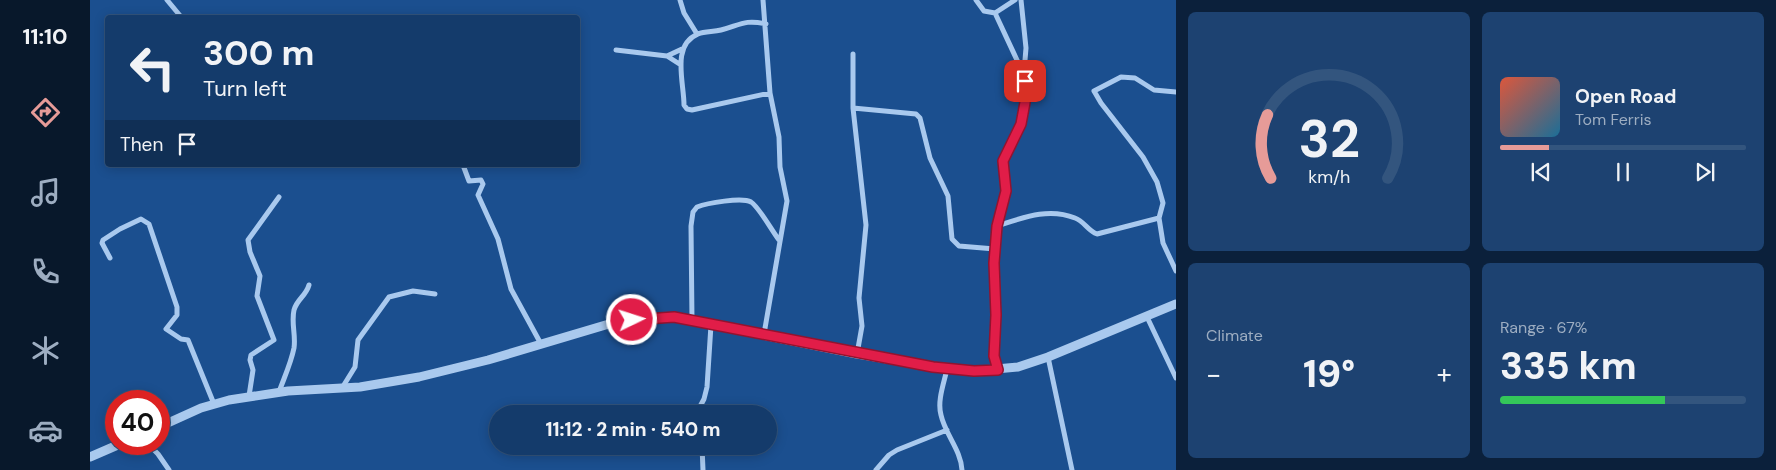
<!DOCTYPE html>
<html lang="en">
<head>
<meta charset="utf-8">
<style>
  :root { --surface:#143b6b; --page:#1d4271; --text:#f1f3f6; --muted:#9dadc1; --line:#33557e; --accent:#e69b98 }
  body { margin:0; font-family:"DM Sans",sans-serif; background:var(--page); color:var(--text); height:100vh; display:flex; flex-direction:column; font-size:19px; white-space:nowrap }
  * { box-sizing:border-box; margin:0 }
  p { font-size:16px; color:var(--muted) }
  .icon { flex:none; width:28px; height:28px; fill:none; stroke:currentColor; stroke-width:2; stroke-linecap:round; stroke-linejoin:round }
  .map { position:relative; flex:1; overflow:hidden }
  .drawer { display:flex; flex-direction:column; gap:12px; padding:12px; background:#0b203b; width:600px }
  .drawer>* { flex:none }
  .top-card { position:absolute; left:15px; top:15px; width:475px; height:152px; border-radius:5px; box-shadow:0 2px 12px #0003,0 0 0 1px var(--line); background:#143b6b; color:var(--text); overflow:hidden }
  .speed { position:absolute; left:15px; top:390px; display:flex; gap:10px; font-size:25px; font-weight:700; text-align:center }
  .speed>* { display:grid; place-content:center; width:65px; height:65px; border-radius:50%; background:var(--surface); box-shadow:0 2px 12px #0003,0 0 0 1px var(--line); line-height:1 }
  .speed .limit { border:8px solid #d22; background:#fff; color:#111 }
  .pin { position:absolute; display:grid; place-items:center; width:42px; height:42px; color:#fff; margin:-21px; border-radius:10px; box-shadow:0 2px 8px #0006 }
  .me { position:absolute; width:55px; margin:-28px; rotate:86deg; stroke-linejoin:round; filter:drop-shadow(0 0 4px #0008) }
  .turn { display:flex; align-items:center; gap:18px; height:105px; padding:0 15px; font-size:22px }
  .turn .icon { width:65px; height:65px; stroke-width:2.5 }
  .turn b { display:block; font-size:35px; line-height:42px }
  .then { display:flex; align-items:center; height:48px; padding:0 15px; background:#0003; gap:10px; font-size:19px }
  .big { font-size:38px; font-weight:800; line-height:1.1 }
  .drawer .widget { flex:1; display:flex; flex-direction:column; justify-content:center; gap:8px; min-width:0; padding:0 18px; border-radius:8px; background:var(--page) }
  .drawer .dial { align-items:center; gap:0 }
  .dial svg { height:130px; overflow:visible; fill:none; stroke:var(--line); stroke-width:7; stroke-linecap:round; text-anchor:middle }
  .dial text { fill:var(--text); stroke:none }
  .song { display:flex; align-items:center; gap:15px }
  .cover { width:60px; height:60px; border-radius:8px; background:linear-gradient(135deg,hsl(10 70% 55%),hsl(200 70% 35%)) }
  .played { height:5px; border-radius:2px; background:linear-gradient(90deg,var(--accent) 20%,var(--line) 20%) }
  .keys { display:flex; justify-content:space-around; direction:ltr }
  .heat { display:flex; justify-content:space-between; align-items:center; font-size:28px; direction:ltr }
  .charge { height:8px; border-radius:4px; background:linear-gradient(90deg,#34c759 67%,var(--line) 0) }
  .drawer .tiles { flex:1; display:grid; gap:12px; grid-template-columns:repeat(2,1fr) }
  .trip { position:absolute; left:399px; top:405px; width:288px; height:50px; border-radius:25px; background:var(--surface); box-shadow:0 2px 12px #0003,0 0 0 1px var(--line); font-weight:800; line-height:50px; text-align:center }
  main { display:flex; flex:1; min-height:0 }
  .dock { display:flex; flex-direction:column; width:90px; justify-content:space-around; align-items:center; background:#08182b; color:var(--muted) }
  .dock .icon { width:35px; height:35px }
  .dock .on { color:var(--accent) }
  .dock b { font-size:22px; color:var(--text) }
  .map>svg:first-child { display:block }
</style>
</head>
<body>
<main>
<nav class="dock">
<b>11:10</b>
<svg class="icon on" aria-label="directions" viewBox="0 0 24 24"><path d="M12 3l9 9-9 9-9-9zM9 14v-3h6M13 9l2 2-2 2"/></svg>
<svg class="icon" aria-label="music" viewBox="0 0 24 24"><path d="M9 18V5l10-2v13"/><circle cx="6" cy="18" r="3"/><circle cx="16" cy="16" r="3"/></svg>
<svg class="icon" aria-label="phone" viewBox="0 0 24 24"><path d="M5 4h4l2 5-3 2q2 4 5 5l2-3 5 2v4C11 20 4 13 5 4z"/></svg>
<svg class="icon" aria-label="climate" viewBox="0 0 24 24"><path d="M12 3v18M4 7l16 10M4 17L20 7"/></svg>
<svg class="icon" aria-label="car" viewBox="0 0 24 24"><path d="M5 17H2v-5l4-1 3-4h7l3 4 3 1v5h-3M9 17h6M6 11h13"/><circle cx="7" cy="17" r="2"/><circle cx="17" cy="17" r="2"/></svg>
</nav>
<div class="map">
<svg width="1086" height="470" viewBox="0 0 1086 470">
  <rect width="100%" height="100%" fill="#1b4f8f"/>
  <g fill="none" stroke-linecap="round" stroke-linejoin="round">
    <path stroke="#a9c9ee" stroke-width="5" d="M77,0L92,18
      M590,0L594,13L607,34
      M673,0L680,93L689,137L690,167L697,201L674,334
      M886,0L894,11L905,13L925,0
      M931,0L936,48L934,72
      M905,13L933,73L936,88L931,124L913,161L916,191L907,226L904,263L906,315L904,356L908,370
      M676,24C655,19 650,25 631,30C623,32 615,31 608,34C581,45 594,82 594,105L597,109L602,110L680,93
      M526,50L577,56L591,65
      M763,54V108L776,225L769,298L772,326L767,354
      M577,56L592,49
      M1086,92L1064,90L1045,78L1031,77L1004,91L1011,103L1053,157L1067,182L1073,203L1069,218L1073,243L1086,271
      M763,108L826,114L830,118L840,158L858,196L862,239L869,246L905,249
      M373,165L379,181L391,180L393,184L388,195L408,239L421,289L451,344
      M907,226C932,218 958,207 985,218C994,221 998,231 1007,234L1069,218
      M20,258L12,243L13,240L30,229L51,219L59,224L87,307V315L76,329L91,339L98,340L124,404
      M1057,317L1086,378
      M602,320L601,226L603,212L607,207C617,203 652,197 661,202C669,207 682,231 689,240
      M958,357L982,470
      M857,369C854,383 847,401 851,415C855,434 871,450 872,470
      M252,388L265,367L268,340L299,297L323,291L345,294
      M189,392C194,378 201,363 204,348C206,335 201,323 204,310C207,299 216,296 219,285
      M159,396L163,370L160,360L161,355L184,340L167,296L170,276L160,252L158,240L189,197
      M606,414L614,399L617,387L621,325
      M58,444L68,454L79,470
      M612,446L613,470
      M786,470L799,455L807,450L857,430"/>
    <path stroke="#a9c9ee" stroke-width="9" d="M69,427L111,408L139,400L198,391L270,387L329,377L398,360L529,321L584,317L767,354L857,369L884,371L928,367L958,357L1086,304
      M0,457L30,444"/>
  </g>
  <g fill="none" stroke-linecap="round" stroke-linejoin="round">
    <defs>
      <path id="route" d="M542,320L584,317L843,367L884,371L908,370L904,356L906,315L904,263L907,226L916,191L913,161L931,124L936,97L935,81"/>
    </defs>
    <use href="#route" stroke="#92132f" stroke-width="12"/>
    <use href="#route" stroke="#e11d48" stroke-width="9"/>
  </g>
</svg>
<div class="speed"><div class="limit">40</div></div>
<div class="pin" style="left:935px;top:81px;background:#d93025"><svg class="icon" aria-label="arrive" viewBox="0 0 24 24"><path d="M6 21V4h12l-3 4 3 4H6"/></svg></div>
<svg class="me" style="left:542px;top:320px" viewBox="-20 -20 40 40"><circle r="17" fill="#e11d48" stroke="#fff" stroke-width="3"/><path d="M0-11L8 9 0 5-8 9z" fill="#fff"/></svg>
<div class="trip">11:12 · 2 min · 540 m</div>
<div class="top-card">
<div class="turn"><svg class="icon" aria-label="left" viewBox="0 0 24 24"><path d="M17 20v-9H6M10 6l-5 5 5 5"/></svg><div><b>300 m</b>Turn left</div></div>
<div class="then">Then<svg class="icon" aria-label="arrive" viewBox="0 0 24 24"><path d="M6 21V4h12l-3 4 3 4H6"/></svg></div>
</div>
</div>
<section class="drawer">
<div class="tiles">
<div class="widget dial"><svg viewBox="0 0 100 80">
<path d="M14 69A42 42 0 1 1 86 69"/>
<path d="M14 69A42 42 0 0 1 12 30" stroke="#e69b98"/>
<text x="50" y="56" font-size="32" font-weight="700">32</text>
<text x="50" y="72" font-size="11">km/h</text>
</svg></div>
<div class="widget">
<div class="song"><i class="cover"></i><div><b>Open Road</b><p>Tom Ferris</p></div></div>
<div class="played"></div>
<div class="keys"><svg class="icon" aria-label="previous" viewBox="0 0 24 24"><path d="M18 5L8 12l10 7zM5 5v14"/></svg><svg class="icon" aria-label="pause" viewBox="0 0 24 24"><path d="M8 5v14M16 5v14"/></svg><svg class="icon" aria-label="next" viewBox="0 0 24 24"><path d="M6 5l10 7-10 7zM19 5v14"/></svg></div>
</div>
<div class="widget"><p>Climate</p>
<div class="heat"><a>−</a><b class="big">19°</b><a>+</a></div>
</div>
<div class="widget"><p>Range · 67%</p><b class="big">335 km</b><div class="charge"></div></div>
</div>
</section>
</main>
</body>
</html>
